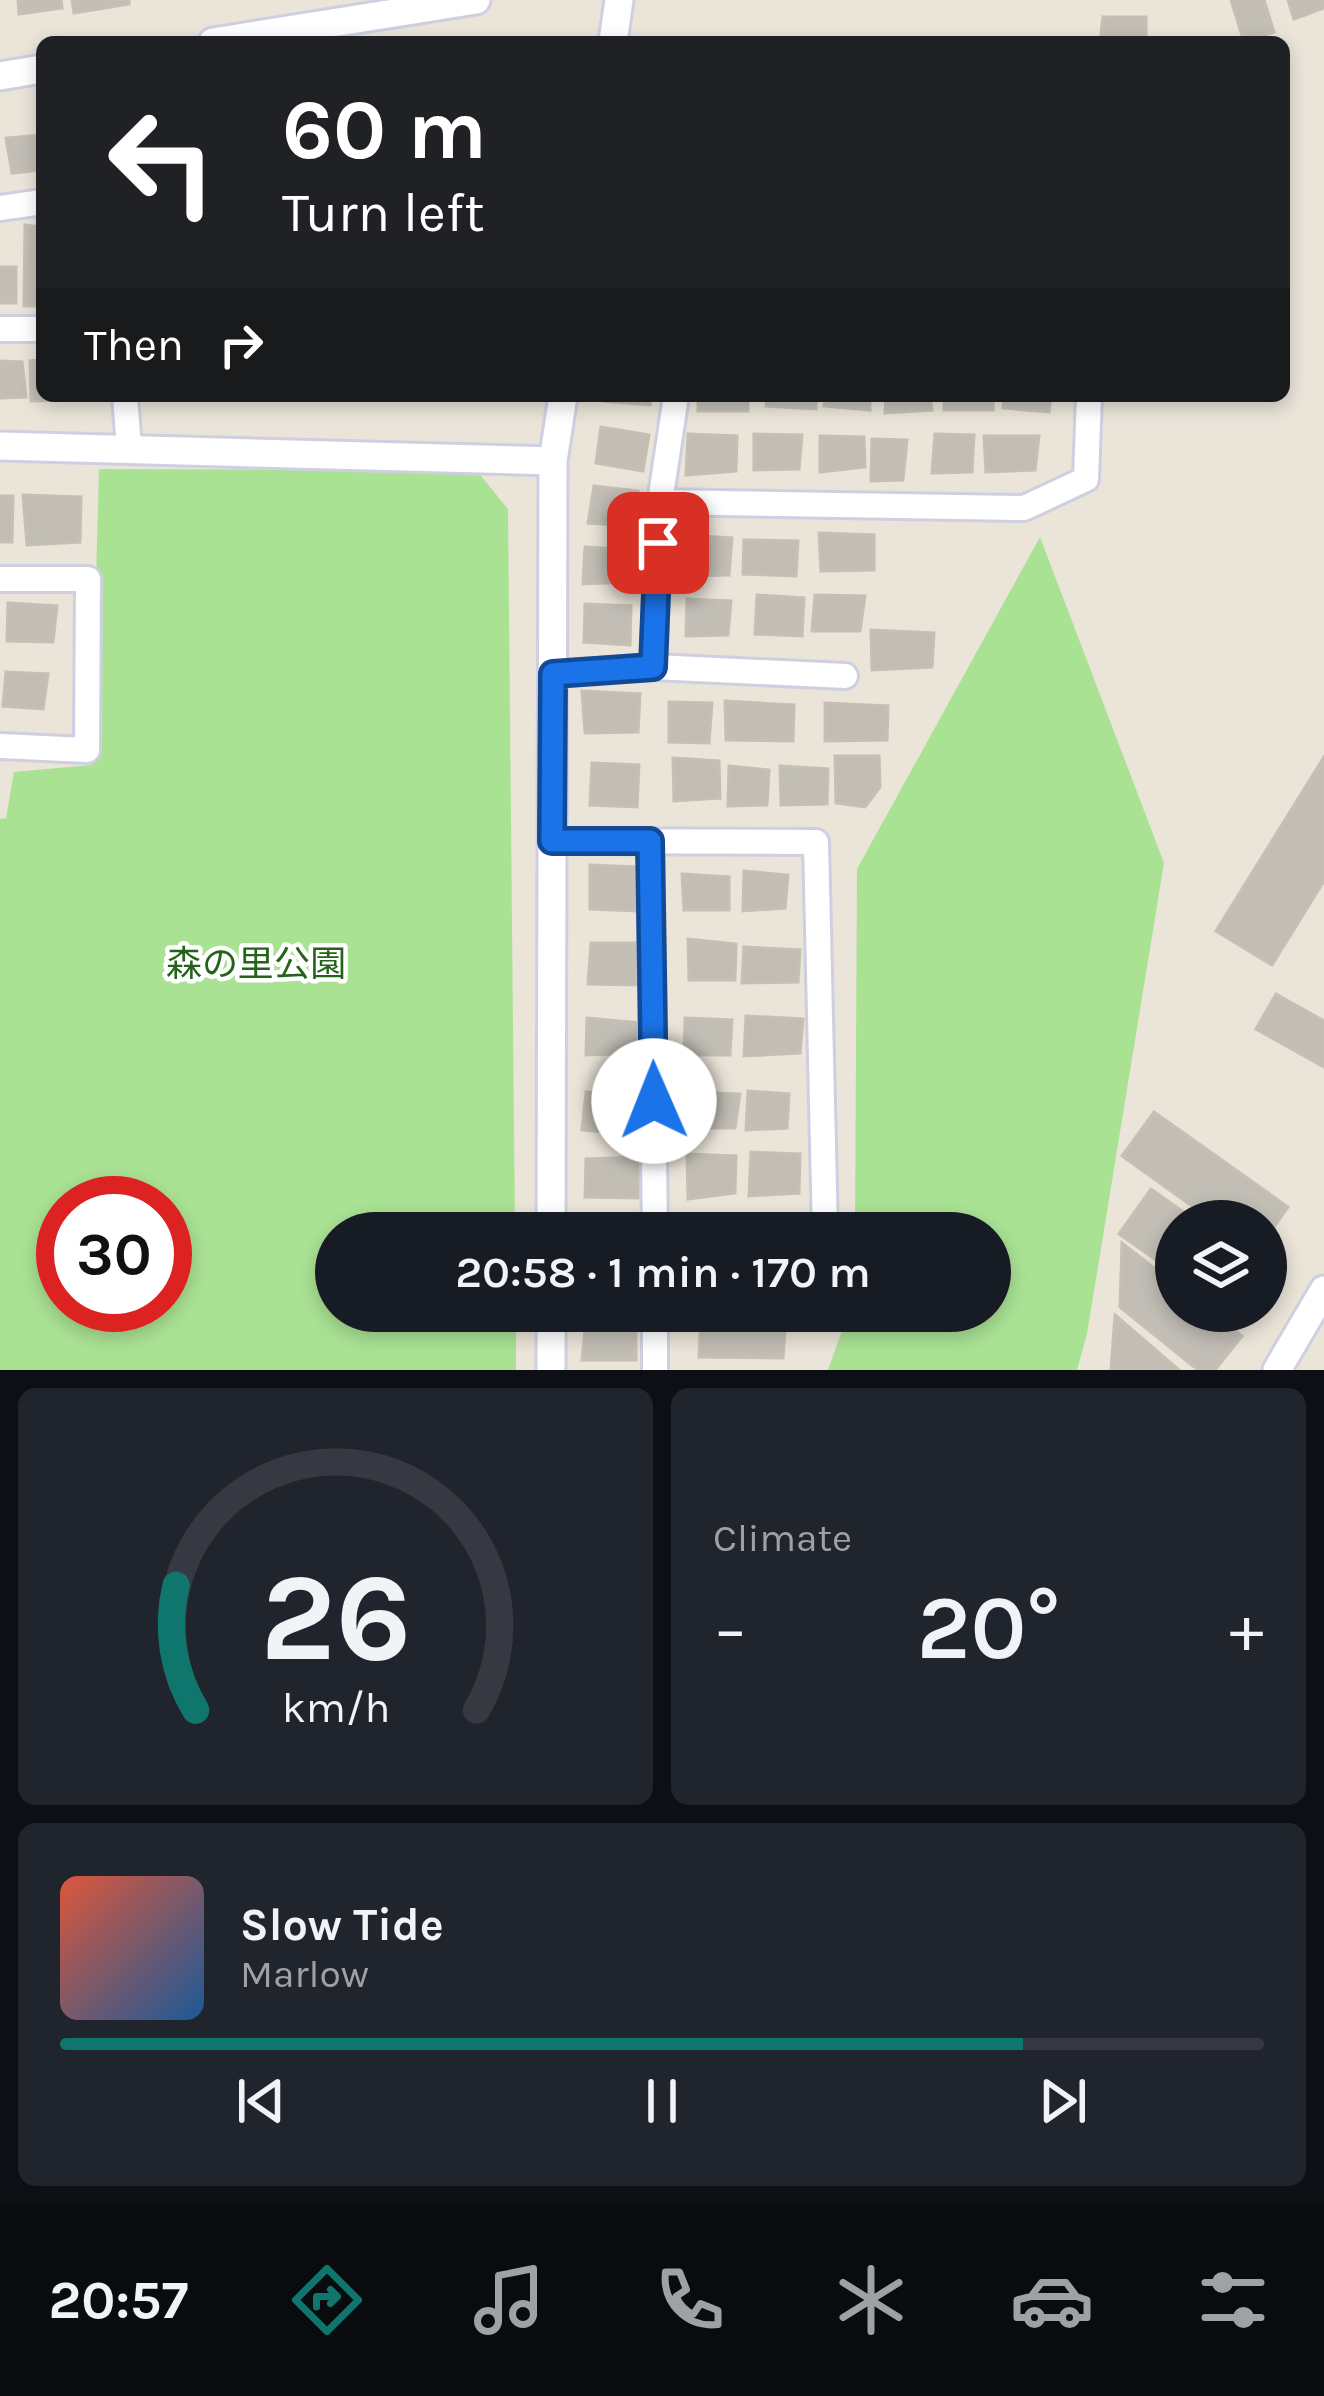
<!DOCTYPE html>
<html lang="en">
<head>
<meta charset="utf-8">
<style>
  :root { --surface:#171b24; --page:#20242c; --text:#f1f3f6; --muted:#9ea1a6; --line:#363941; --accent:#0f766e }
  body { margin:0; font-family:Karla,"Noto Sans JP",sans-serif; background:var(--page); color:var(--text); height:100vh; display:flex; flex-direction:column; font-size:45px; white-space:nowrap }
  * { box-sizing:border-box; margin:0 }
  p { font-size:39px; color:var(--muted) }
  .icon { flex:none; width:66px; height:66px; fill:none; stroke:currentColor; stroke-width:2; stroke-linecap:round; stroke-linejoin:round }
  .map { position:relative; height:1370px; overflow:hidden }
  .drawer { display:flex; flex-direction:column; gap:18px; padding:18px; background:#0d0f14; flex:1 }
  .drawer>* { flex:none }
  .hud { position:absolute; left:36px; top:36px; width:1254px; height:366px; border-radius:18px; box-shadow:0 6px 18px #0003; background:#202124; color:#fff; overflow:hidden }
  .controls { position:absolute; left:1155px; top:1200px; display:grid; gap:24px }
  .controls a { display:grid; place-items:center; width:132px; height:132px; border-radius:50%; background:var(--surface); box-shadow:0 6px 18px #0003; font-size:60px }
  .speed { position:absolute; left:36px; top:1176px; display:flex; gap:24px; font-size:60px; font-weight:700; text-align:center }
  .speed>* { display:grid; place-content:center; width:156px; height:156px; border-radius:50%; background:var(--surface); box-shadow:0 6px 18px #0003; line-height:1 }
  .speed .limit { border:18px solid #d22; background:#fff; color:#111 }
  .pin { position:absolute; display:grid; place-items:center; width:102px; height:102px; color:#fff; margin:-51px; border-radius:24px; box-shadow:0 6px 18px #0006 }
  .me { position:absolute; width:132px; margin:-66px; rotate:359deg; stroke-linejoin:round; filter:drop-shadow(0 0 9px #0008) }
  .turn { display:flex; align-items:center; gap:42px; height:252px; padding:0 48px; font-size:54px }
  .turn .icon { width:156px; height:156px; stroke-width:2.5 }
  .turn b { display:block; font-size:84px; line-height:102px }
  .then { display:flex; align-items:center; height:114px; padding:0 48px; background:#0003; gap:24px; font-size:45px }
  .big { font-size:90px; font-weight:600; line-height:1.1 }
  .drawer .widget { flex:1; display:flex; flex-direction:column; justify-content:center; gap:18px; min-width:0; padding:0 42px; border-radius:18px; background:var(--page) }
  .drawer .dial { align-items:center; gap:0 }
  .dial svg { height:312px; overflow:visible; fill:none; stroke:var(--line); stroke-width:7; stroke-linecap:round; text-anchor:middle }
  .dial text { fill:var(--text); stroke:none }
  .song { display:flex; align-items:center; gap:36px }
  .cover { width:144px; height:144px; border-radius:18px; background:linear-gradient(135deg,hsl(10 70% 55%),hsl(210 70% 35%)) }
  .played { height:12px; border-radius:6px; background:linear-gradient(90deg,var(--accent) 80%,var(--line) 80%) }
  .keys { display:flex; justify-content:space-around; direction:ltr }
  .heat { display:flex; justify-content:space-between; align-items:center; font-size:66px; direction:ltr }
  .drawer .tiles { flex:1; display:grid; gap:18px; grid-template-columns:1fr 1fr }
  .widget:last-child { grid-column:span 2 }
  .trip { position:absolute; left:315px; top:1212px; width:696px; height:120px; border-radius:60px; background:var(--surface); box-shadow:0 6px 18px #0003; font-weight:600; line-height:120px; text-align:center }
  .dock { display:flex; height:192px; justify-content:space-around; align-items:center; background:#090b0e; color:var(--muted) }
  .dock .icon { width:84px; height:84px }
  .dock .selected { color:var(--accent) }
  .dock b { font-size:54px; color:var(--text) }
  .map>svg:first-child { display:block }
</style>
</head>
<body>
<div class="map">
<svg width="1324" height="1370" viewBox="0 0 1324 1370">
  <rect width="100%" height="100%" fill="#eae4d9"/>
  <path fill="#aae294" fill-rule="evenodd" d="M99,469L476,470L508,509L515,1233H336V1311H516V1370H0V819L6,818L14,772L91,765ZM63,1203H165V1305H63Z
    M1040,537L1164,863L1087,1334L1077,1370H828L849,1311H990V1233H855L857,869Z"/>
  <path fill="#c2beb6" stroke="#c5c0b3" stroke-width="3" d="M18,0H61L62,8L19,14Z
    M72,0H129V4L74,13Z
    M1231,0H1264L1274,32L1244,42Z
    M1288,0H1323L1324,8L1294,19Z
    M1103,17H1146V42H1100Z
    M42,135V170L12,173L6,138Z
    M25,225L42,227V306H24Z
    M0,267H16V303H0Z
    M42,360V396L89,399L31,401L30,361Z
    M0,361L22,362L26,397L0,398Z
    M603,396H652L650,405L603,401Z
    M698,396H748V411H698Z
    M767,396H816V409L766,406Z
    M825,396H870V410L824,406Z
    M886,396H930L932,410L885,413Z
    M944,396H993V410H944Z
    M1004,396H1051L1049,412L1003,408Z
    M601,427L649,435L643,471L596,463Z
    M688,434L737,436L736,471L686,475Z
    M754,434L802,435L799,469L754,470Z
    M935,434L974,435L972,472L932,473Z
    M820,436L864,437L865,467L820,472Z
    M984,436H1039L1035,470L986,472Z
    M872,439L907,440L903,480L871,481Z
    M594,486L638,491L633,526L588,523Z
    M23,495L81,497L80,542L27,545Z
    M0,496H13L12,542H0Z
    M819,533L874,535V570L821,571Z
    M685,535L732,538L729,575L686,576Z
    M744,540L798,541L796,576L743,574Z
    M585,547L632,550L629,582L583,584Z
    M757,595L804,598L802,636L755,634Z
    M815,595L865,596L860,631H812Z
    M687,599L731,601L728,635L686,636Z
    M8,603L57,606L53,642L7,641Z
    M585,604L631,606L630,645L584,642Z
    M871,630L934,633L932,667L872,670Z
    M6,672L48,674L43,709L3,706Z
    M582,691L640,694L638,732L585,733Z
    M725,701L794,705L793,741L726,740Z
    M669,702L712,703L709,743L669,742Z
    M825,703L888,706L887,740L825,741Z
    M835,756H879L880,787L865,807L836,803Z
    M1324,757V881L1272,965L1216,931Z
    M673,758L719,761L720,798L674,801Z
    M592,763L639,765L637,807L590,805Z
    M729,766L769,770L767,805L728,806Z
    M780,766L828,769L827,804L781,805Z
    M590,865L635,867L637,911L590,909Z
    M744,871L788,875L785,908L743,911Z
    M682,874L729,877V910H684Z
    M688,939L736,944L735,980H689Z
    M591,943H639L642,985L588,984Z
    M744,947L800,950L798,982L742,983Z
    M1276,994L1324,1021V1067L1256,1029Z
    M746,1016L803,1019L800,1053L744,1056Z
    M587,1018L642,1023L643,1053L586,1055Z
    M685,1018L732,1020L730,1055H684Z
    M748,1091L789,1094L787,1128L746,1130Z
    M586,1092L642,1095L640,1135L582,1130Z
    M688,1092L740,1094L735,1128H685Z
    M1154,1112L1288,1207L1266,1238V1221H1213L1122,1156Z
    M751,1152L800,1154L799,1193L749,1196Z
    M687,1154L736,1156L735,1193L688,1199Z
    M639,1157L638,1198L585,1197L586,1159Z
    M1151,1189L1196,1221H1176V1274L1119,1234Z
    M1122,1243L1176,1285V1311H1210L1242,1336L1215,1370H1198L1120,1307Z
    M701,1315L786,1318L783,1358L699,1357Z
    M1115,1315L1179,1370H1111Z
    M586,1320L636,1321V1360H582Z"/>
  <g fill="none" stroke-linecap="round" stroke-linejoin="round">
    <defs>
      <path id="minor" d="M0,208L42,202
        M0,329H42
        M125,396L129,448
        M660,502L1024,508L1086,479L1089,396
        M0,579H88L87,750L0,746
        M653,667L660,502L676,396
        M553,674L653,667L845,676
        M552,841L816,842L825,1233
        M650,841L655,1233
        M551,1228L737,1233
        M655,1370V1311"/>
      <path id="tertiary" d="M213,42L476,0
        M613,42L619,0
        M0,76L42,69
        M0,446L553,461
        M551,1233L553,461L563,396
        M551,1370V1311
        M1277,1370L1324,1290"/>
    </defs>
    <use href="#minor" stroke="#ced0e1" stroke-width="30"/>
    <use href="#tertiary" stroke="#ced0e1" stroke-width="33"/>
    <use href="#minor" stroke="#fff" stroke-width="24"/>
    <use href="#tertiary" stroke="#fff" stroke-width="27"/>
  </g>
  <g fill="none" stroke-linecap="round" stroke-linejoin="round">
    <defs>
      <path id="route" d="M654,1101L650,841H552L553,674L653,667L658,543"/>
    </defs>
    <use href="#route" stroke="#114b97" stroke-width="30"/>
    <use href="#route" stroke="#1a73e8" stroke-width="21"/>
  </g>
  <g text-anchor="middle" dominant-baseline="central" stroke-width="9" stroke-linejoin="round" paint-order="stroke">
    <g font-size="36" fill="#246319" stroke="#fff">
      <text x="256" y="964">森の里公園</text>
    </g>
  </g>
</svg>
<div class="controls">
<a><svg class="icon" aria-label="layers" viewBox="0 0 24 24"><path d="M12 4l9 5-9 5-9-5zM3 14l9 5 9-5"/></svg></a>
</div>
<div class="speed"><div class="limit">30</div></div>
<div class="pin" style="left:658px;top:543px;background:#d93025"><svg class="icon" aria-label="arrive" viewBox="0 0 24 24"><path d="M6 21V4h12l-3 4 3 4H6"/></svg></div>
<svg class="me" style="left:654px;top:1101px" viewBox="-20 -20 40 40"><circle r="19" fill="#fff"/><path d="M0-13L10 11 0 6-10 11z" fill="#1a73e8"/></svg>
<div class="trip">20:58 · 1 min · 170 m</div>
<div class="hud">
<div class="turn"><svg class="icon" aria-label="left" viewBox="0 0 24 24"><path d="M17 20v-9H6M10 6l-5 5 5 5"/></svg><div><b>60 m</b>Turn left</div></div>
<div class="then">Then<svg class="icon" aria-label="right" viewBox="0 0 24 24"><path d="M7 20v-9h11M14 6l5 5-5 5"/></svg></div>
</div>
</div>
<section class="drawer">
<div class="tiles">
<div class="widget dial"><svg viewBox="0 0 100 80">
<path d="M14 69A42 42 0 1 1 86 69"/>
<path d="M14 69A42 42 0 0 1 9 37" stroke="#0f766e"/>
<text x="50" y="56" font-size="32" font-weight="700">26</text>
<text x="50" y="72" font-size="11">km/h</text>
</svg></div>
<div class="widget"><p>Climate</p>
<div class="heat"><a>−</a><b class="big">20°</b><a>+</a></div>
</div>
<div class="widget">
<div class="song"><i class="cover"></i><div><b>Slow Tide</b><p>Marlow</p></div></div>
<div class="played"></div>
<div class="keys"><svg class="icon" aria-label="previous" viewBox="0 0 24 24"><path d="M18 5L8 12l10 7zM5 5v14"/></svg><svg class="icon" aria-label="pause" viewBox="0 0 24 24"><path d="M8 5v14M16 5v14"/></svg><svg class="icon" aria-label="next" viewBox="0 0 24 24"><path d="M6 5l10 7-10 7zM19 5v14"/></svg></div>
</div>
</div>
</section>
<nav class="dock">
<b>20:57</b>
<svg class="icon selected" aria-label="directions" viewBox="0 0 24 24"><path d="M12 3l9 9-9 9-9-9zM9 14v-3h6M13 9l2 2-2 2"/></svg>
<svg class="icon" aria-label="music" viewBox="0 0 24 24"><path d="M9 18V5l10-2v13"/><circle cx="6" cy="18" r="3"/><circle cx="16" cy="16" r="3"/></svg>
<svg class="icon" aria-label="phone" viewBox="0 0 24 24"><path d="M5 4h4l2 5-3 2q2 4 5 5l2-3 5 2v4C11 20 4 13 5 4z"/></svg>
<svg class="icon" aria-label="climate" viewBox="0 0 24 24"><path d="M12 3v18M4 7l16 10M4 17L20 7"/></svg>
<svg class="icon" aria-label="car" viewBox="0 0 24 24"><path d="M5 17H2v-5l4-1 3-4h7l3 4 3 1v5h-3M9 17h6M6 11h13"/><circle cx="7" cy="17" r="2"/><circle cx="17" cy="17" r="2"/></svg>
<svg class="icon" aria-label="filters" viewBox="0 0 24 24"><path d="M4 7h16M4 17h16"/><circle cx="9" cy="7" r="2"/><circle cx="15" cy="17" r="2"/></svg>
</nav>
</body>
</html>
